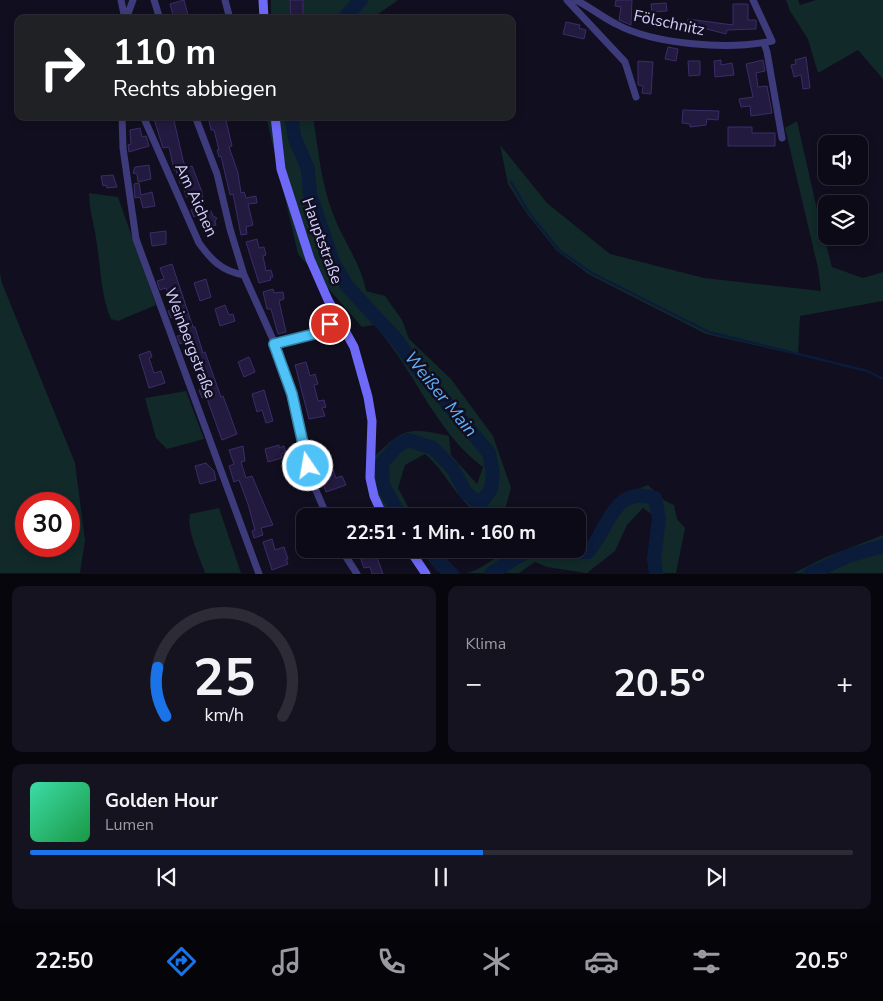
<!DOCTYPE html>
<html lang="de">
<head>
<meta charset="utf-8">
<style>
  :root { --surface:#0d0a17; --page:#161320; --text:#f1f3f6; --muted:#9a9aa1; --line:#2d2b36; --accent:#1a73e8 }
  body { margin:0; font-family:"Nunito Sans",sans-serif; background:var(--page); color:var(--text); height:100vh; display:flex; flex-direction:column; font-size:19px; white-space:nowrap }
  * { box-sizing:border-box; margin:0 }
  p { font-size:16px; color:var(--muted) }
  .icon { flex:none; width:28px; height:28px; fill:none; stroke:currentColor; stroke-width:2; stroke-linecap:round; stroke-linejoin:round }
  .map { position:relative; height:574px; overflow:hidden }
  .side { display:flex; flex-direction:column; gap:12px; padding:12px; background:#07060d; flex:1 }
  .side>* { flex:none }
  .guide { position:absolute; left:15px; top:15px; width:500px; height:105px; border-radius:10px; box-shadow:0 2px 8px #0003,0 0 0 1px var(--line); background:#202124; color:#fff; overflow:hidden }
  .tools { position:absolute; left:818px; top:135px; display:grid; gap:10px }
  .tools a { display:grid; place-items:center; width:50px; height:50px; border-radius:10px; background:var(--surface); box-shadow:0 2px 8px #0003,0 0 0 1px var(--line); font-size:25px }
  .speed { position:absolute; left:15px; top:492px; display:flex; gap:10px; font-size:25px; font-weight:700; text-align:center }
  .speed>* { display:grid; place-content:center; width:65px; height:65px; border-radius:50%; background:var(--surface); box-shadow:0 2px 8px #0003,0 0 0 1px var(--line); line-height:1 }
  .speed .limit { border:8px solid #d22; background:#fff; color:#111 }
  .pin { position:absolute; display:grid; place-items:center; width:42px; height:42px; color:#fff; margin:-21px; border:2px solid #fff; border-radius:50%; box-shadow:0 1px 5px #0007 }
  .me { position:absolute; width:55px; margin:-28px; rotate:348deg; stroke-linejoin:round; filter:drop-shadow(0 0 4px #0008) }
  .turn { display:flex; align-items:center; gap:18px; height:105px; padding:0 15px; font-size:22px }
  .turn .icon { width:65px; height:65px; stroke-width:2.5 }
  .turn b { display:block; font-size:35px; line-height:42px }
  .big { font-size:38px; font-weight:700; line-height:1.1 }
  .side .card { flex:1; display:flex; flex-direction:column; justify-content:center; gap:8px; min-width:0; padding:0 18px; border-radius:10px; background:var(--page) }
  .side .dial { align-items:center; gap:0 }
  .dial svg { height:130px; overflow:visible; fill:none; stroke:var(--line); stroke-width:7; stroke-linecap:round; text-anchor:middle }
  .dial text { fill:var(--text); stroke:none }
  .song { display:flex; align-items:center; gap:15px }
  .cover { width:60px; height:60px; border-radius:8px; background:linear-gradient(135deg,hsl(160 70% 55%),hsl(140 70% 35%)) }
  .played { height:5px; border-radius:2px; background:linear-gradient(90deg,var(--accent) 55%,var(--line) 55%) }
  .keys { display:flex; justify-content:space-around; direction:ltr }
  .heat { display:flex; justify-content:space-between; align-items:center; font-size:28px; direction:ltr }
  .side .tiles { flex:1; display:grid; gap:12px; grid-template-columns:1fr 1fr }
  .card:last-child { grid-column:span 2 }
  .trip { position:absolute; left:296px; top:508px; width:290px; height:50px; border-radius:10px; background:var(--surface); box-shadow:0 2px 8px #0003,0 0 0 1px var(--line); font-weight:700; line-height:50px; text-align:center }
  .menu { display:flex; height:80px; justify-content:space-around; align-items:center; background:#050409; color:var(--muted) }
  .menu .icon { width:35px; height:35px }
  .menu .on { color:var(--accent) }
  .menu b { font-size:22px; color:var(--text) }
  .map>svg:first-child { display:block }
</style>
</head>
<body>
<div class="map">
<svg width="883" height="574" viewBox="0 0 883 574">
  <rect width="100%" height="100%" fill="#110e1f"/>
  <path fill="#112929" fill-rule="evenodd" d="M271,0H356L335,19H271Z
    M359,0H398L371,19H338Z
    M786,0H798L800,5L816,0H883V79L858,50L818,73L808,39L790,11Z
    M266,116H313C318,148 321,183 333,214C343,241 361,263 366,291L385,296L402,320L409,339L451,379L493,436L511,488L504,513L501,516C495,516 486,518 481,515C457,502 446,471 425,454L405,465L398,488L413,516H389L376,493L368,462C402,432 401,425 449,436L451,455L477,484L483,467C434,431 414,368 374,325L362,327L298,254Z
    M797,121L818,214L832,267L863,278L883,272V301L800,316L798,355L706,334L590,275L557,251L527,214L508,184L500,145L547,203L610,254L704,278L821,291L818,268L785,128Z
    M89,193L118,197L156,305L118,321L111,319C100,294 101,265 96,239C94,223 89,209 89,193Z
    M0,273L2,283L75,463L85,540L80,573H0ZM26,504H69V546H26Z
    M186,391L204,439L167,449L156,438L145,398Z
    M648,485L665,501L674,505L677,519L685,528L676,573H650L654,516L643,508L627,525L615,551L587,573L547,567L535,562L519,573H466C484,570 496,553 515,549C530,545 561,549 578,549V542L587,543L620,496Z
    M219,508L241,573H205C200,558 186,529 190,514Z
    M883,535V573H794L824,558Z
    M417,549H437L460,573H444Z"/>
  <g fill="none" stroke-linecap="round" stroke-linejoin="round">
    <path stroke="#0b1c3b" stroke-width="2.5" d="M511,182L529,213L559,250L592,273L709,332L867,371L883,379"/>
    <path stroke="#0b1c3b" stroke-width="14" d="M343,19L361,0
      M291,116L295,139L308,169L310,194L333,262L347,286L397,340L414,364L489,453L493,474L491,489L480,504L466,493L453,469L433,448L408,440L397,446L382,463L383,485L400,516
      M428,549L441,565L452,574
      M559,549L571,552H588C610,527 613,485 655,498L659,519L654,559L656,574
      M491,574L525,552L537,549
      M810,574L848,556L883,546"/>
  </g>
  <path fill="#231a3f" stroke="#3b2d6a" d="M184,0L189,19H174L170,4Z
    M290,0H303V19H291Z
    M616,0H632L631,25L619,20L621,7L615,6Z
    M666,3L667,11L652,12L651,4Z
    M733,4H748V20H756V29L727,30L726,34L699,27V31L688,29V19L733,25Z
    M566,22L580,25L579,28L586,30L584,39L563,34Z
    M668,47L678,49L676,61L665,59Z
    M806,57L810,88L803,89L801,75L794,77L791,65L796,64L795,60Z
    M721,60V65L732,63L734,75L715,77L714,61Z
    M763,60L765,71L756,73L758,87L767,86L772,113L751,116L750,106L741,107L739,99L753,97L746,64Z
    M638,61L653,62L651,94L642,93L643,86L638,85Z
    M688,61H700V75L689,76Z
    M683,110L719,111L718,120L707,119L706,125L690,127V124L682,123Z
    M153,116H173L183,160L186,168L192,166L202,192L203,200H199L202,213L211,211L213,216L217,218L215,221L216,225L204,228L199,215L194,217L191,210L194,209L191,196L186,197L183,184H180L176,170H174L169,147L163,148Z
    M208,116H225L232,146L229,147L238,173L241,193L244,192L246,198L256,196L257,203L248,204L253,225L246,227L247,234L241,235L233,194L230,195L221,156L219,157L217,150H219L214,130H211Z
    M728,127H752V133H775V146H728Z
    M140,128L142,137L146,136L149,146L129,152L128,145L131,144L130,130Z
    M149,165L151,179L138,182L137,174L133,173L135,167Z
    M113,175L117,187L107,188L106,185L103,186L101,176Z
    M139,183L141,195L152,192L155,206L143,208L140,197L135,198L134,184Z
    M166,231V244L152,246L150,233Z
    M257,239L259,248L264,247L266,255L263,256L266,271L271,270L273,277H270L271,280L259,283L246,242Z
    M172,264L193,327H195L203,353L205,352L221,397L223,396L237,434L222,440L206,396L202,398L199,390L204,388L199,371L194,373L191,363L193,362L186,342L180,344L177,336L183,335L177,315L171,318L168,311L174,309L166,288L160,290L157,281L164,279L160,268Z
    M206,279L211,297L200,301L194,283Z
    M273,289L274,293L283,292L284,299L279,301L286,332L278,334L271,309H267L263,292Z
    M225,305L229,315L233,314L235,321L220,326L215,309Z
    M150,351L152,357L149,358L154,373L161,371L165,383L149,388L139,355Z
    M249,357L255,372L244,377L238,362Z
    M306,362L310,376L315,374L318,384L314,385L318,401L324,400L326,407L322,408L325,416L309,419L295,365Z
    M264,390L273,421L266,423L262,410L257,412L252,394Z
    M279,445V448L284,446L286,453L281,454L282,458L268,462L265,449Z
    M243,446L245,461L241,462L246,478L252,476L273,525L261,528L263,535L254,538L252,531L255,530L248,504L239,480L234,482L229,466L234,464L229,450Z
    M206,463L214,471L216,480L200,484L195,466Z
    M333,470L336,478L342,476L346,485L326,492L320,474Z
    M272,539L275,550L284,547L288,559H286L288,564L272,570L263,542Z
    M357,549H374L383,574H372L370,567L364,568Z"/>
  <g fill="none" stroke-linecap="round" stroke-linejoin="round">
    <path stroke="#3e3b7c" stroke-width="7" d="M121,0L125,19
      M154,0L160,19
      M225,0L230,19
      M567,0L625,62L636,97
      M576,0C590,7 602,17 616,24C655,45 729,50 772,41L753,0
      M126,19L133,0
      M764,43L767,52L782,138
      M122,116L123,148L136,239L259,574
      M143,116L199,243C212,261 222,271 244,275
      M195,116L217,174L230,229L244,275L275,344L293,394L311,479L327,516
      M275,344L322,332L329,328V319
      M341,549L357,574"/>
    <path stroke="#6f69f8" stroke-width="9" d="M263,0L264,19
      M275,116L281,169L310,259L328,300L354,347L368,397L372,421L370,478L374,496L383,516
      M409,549L426,574"/>
  </g>
  <g fill="none" stroke-linecap="round" stroke-linejoin="round">
    <defs>
      <path id="route" d="M308,466L292,394L274,344L322,332L329,328L330,324"/>
    </defs>
    <use href="#route" stroke="#337fa1" stroke-width="12"/>
    <use href="#route" stroke="#4fc3f7" stroke-width="9"/>
  </g>
  <g text-anchor="middle" dominant-baseline="central" stroke-width="5" stroke-linejoin="round" paint-order="stroke">
    <g font-size="16" fill="#d4cefd" stroke="#110e1f">
      <text transform="translate(669 23) rotate(12)">Fölschnitz</text>
      <text transform="translate(196 200) rotate(65)">Am Aichen</text>
      <text transform="translate(322 241) rotate(70)">Hauptstraße</text>
      <text transform="translate(190 343) rotate(69)">Weinbergstraße</text>
    </g>
    <g font-size="18" font-style="italic" fill="#61aff8" stroke="#110e1f">
      <text transform="translate(441 394) rotate(51)">Weißer Main</text>
    </g>
  </g>
</svg>
<div class="tools">
<a><svg class="icon" aria-label="sound" viewBox="0 0 24 24"><path d="M4 9h4l5-4v14l-5-4H4zM17 9q2 3 0 6"/></svg></a>
<a><svg class="icon" aria-label="layers" viewBox="0 0 24 24"><path d="M12 4l9 5-9 5-9-5zM3 14l9 5 9-5"/></svg></a>
</div>
<div class="speed"><div class="limit">30</div></div>
<div class="pin" style="left:330px;top:324px;background:#d93025"><svg class="icon" aria-label="arrive" viewBox="0 0 24 24"><path d="M6 21V4h12l-3 4 3 4H6"/></svg></div>
<svg class="me" style="left:308px;top:466px" viewBox="-20 -20 40 40"><circle r="17" fill="#4fc3f7" stroke="#fff" stroke-width="3"/><path d="M0-11L8 9 0 5-8 9z" fill="#fff"/></svg>
<div class="trip">22:51 · 1 Min. · 160 m</div>
<div class="guide">
<div class="turn"><svg class="icon" aria-label="right" viewBox="0 0 24 24"><path d="M7 20v-9h11M14 6l5 5-5 5"/></svg><div><b>110 m</b>Rechts abbiegen</div></div>
</div>
</div>
<section class="side">
<div class="tiles">
<div class="card dial"><svg viewBox="0 0 100 80">
<path d="M14 69A42 42 0 1 1 86 69"/>
<path d="M14 69A42 42 0 0 1 9 39" stroke="#1a73e8"/>
<text x="50" y="56" font-size="32" font-weight="700">25</text>
<text x="50" y="72" font-size="11">km/h</text>
</svg></div>
<div class="card"><p>Klima</p>
<div class="heat"><a>−</a><b class="big">20.5°</b><a>+</a></div>
</div>
<div class="card">
<div class="song"><i class="cover"></i><div><b>Golden Hour</b><p>Lumen</p></div></div>
<div class="played"></div>
<div class="keys"><svg class="icon" aria-label="previous" viewBox="0 0 24 24"><path d="M18 5L8 12l10 7zM5 5v14"/></svg><svg class="icon" aria-label="pause" viewBox="0 0 24 24"><path d="M8 5v14M16 5v14"/></svg><svg class="icon" aria-label="next" viewBox="0 0 24 24"><path d="M6 5l10 7-10 7zM19 5v14"/></svg></div>
</div>
</div>
</section>
<nav class="menu">
<b>22:50</b>
<svg class="icon on" aria-label="directions" viewBox="0 0 24 24"><path d="M12 3l9 9-9 9-9-9zM9 14v-3h6M13 9l2 2-2 2"/></svg>
<svg class="icon" aria-label="music" viewBox="0 0 24 24"><path d="M9 18V5l10-2v13"/><circle cx="6" cy="18" r="3"/><circle cx="16" cy="16" r="3"/></svg>
<svg class="icon" aria-label="phone" viewBox="0 0 24 24"><path d="M5 4h4l2 5-3 2q2 4 5 5l2-3 5 2v4C11 20 4 13 5 4z"/></svg>
<svg class="icon" aria-label="climate" viewBox="0 0 24 24"><path d="M12 3v18M4 7l16 10M4 17L20 7"/></svg>
<svg class="icon" aria-label="car" viewBox="0 0 24 24"><path d="M5 17H2v-5l4-1 3-4h7l3 4 3 1v5h-3M9 17h6M6 11h13"/><circle cx="7" cy="17" r="2"/><circle cx="17" cy="17" r="2"/></svg>
<svg class="icon" aria-label="filters" viewBox="0 0 24 24"><path d="M4 7h16M4 17h16"/><circle cx="9" cy="7" r="2"/><circle cx="15" cy="17" r="2"/></svg>
<b>20.5°</b>
</nav>
</body>
</html>
